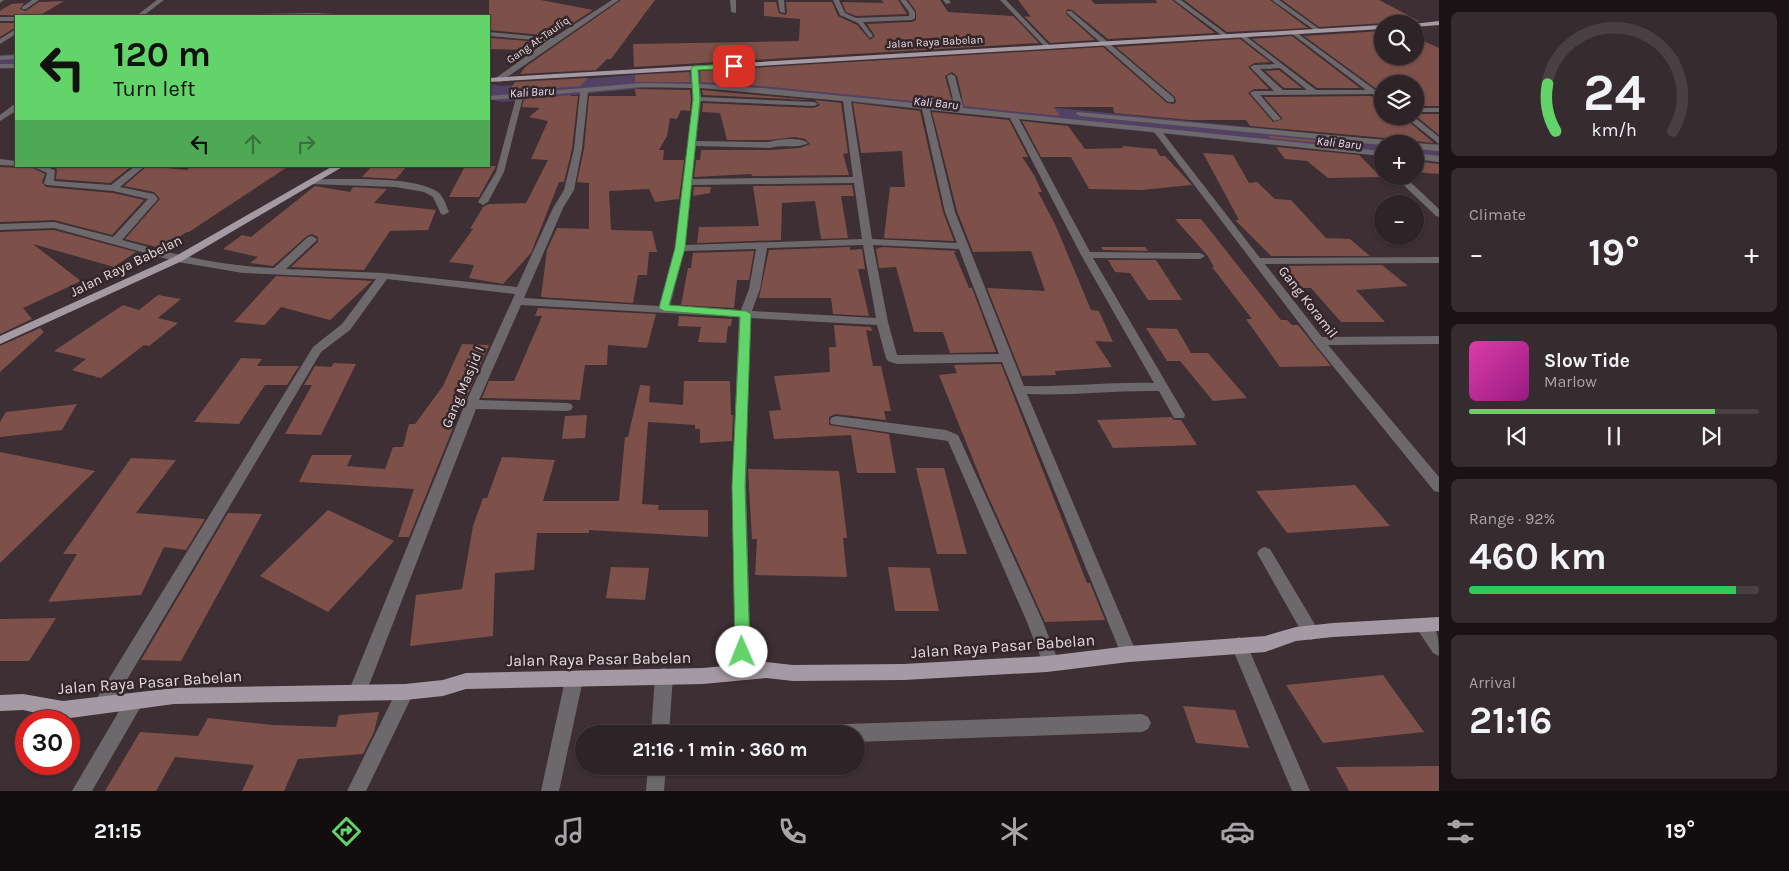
<!DOCTYPE html>
<html lang="en">
<head>
<meta charset="utf-8">
<style>
  :root { --surface:#2e2326; --page:#362b2e; --text:#f1f3f6; --muted:#a7a4a7; --line:#494043; --accent:#62d469 }
  body { margin:0; font-family:Karla,sans-serif; background:var(--page); color:var(--text); height:100vh; display:flex; flex-direction:column; font-size:19px; white-space:nowrap }
  * { box-sizing:border-box; margin:0 }
  p { font-size:16px; color:var(--muted) }
  .icon { flex:none; width:28px; height:28px; fill:none; stroke:currentColor; stroke-width:2; stroke-linecap:round; stroke-linejoin:round }
  .map { position:relative; flex:1; overflow:hidden }
  .sheet { display:flex; flex-direction:column; gap:12px; padding:12px; background:#191315; width:350px }
  .sheet>* { flex:none }
  .banner { position:absolute; left:15px; top:15px; width:475px; height:152px; border-radius:0px; box-shadow:0 1px 4px #0004,0 0 0 1px var(--line); background:#62d469; color:#111; overflow:hidden }
  .tools { position:absolute; left:1374px; top:15px; display:grid; gap:10px }
  .tools a { display:grid; place-items:center; width:50px; height:50px; border-radius:50%; background:var(--surface); box-shadow:0 1px 4px #0004,0 0 0 1px var(--line); font-size:25px }
  .speed { position:absolute; left:15px; top:710px; display:flex; gap:10px; font-size:25px; font-weight:700; text-align:center }
  .speed>* { display:grid; place-content:center; width:65px; height:65px; border-radius:50%; background:var(--surface); box-shadow:0 1px 4px #0004,0 0 0 1px var(--line); line-height:1 }
  .speed .limit { border:8px solid #d22; background:#fff; color:#111 }
  .pin { position:absolute; display:grid; place-items:center; width:42px; height:42px; color:#fff; margin:-21px; border-radius:10px; box-shadow:0 2px 8px #0006 }
  .me { position:absolute; width:55px; margin:-28px; rotate:359deg; stroke-linejoin:round; filter:drop-shadow(0 0 4px #0008) }
  .turn { display:flex; align-items:center; gap:18px; height:105px; padding:0 15px; font-size:22px }
  .turn .icon { width:65px; height:65px; stroke-width:2.5 }
  .turn b { display:block; font-size:35px; line-height:42px }
  .lanes { display:flex; align-items:center; height:48px; padding:0 15px; background:#0003; justify-content:center; gap:25px; direction:ltr }
  .lanes .off { opacity:.35 }
  .big { font-size:38px; font-weight:700; line-height:1.1 }
  .sheet .widget { flex:1; display:flex; flex-direction:column; justify-content:center; gap:8px; min-width:0; padding:0 18px; border-radius:8px; background:var(--page) }
  .sheet .dial { align-items:center; gap:0 }
  .dial svg { height:130px; overflow:visible; fill:none; stroke:var(--line); stroke-width:7; stroke-linecap:round; text-anchor:middle }
  .dial text { fill:var(--text); stroke:none }
  .song { display:flex; align-items:center; gap:15px }
  .cover { width:60px; height:60px; border-radius:8px; background:linear-gradient(135deg,hsl(320 70% 55%),hsl(310 70% 35%)) }
  .played { height:5px; border-radius:2px; background:linear-gradient(90deg,var(--accent) 85%,var(--line) 85%) }
  .keys { display:flex; justify-content:space-around; direction:ltr }
  .heat { display:flex; justify-content:space-between; align-items:center; font-size:28px; direction:ltr }
  .charge { height:8px; border-radius:4px; background:linear-gradient(90deg,#34c759 92%,var(--line) 0) }
  .trip { position:absolute; left:575px; top:725px; width:290px; height:50px; border-radius:25px; background:var(--surface); box-shadow:0 1px 4px #0004,0 0 0 1px var(--line); font-weight:700; line-height:50px; text-align:center }
  .tab-bar { display:flex; height:80px; justify-content:space-around; align-items:center; background:#120e0f; color:var(--muted) }
  .tab-bar .icon { width:35px; height:35px }
  .tab-bar .current { color:var(--accent) }
  .tab-bar b { font-size:22px; color:var(--text) }
  main { display:flex; flex:1; min-height:0 }
  .map>svg:first-child { display:block }
</style>
</head>
<body>
<main>
<div class="map">
<svg width="1439" height="791" viewBox="0 0 1439 791">
  <rect width="100%" height="100%" fill="#3d2f33"/>
  <g fill="none" stroke-linecap="round" stroke-linejoin="round">
    <path fill="#524164" fill-rule="evenodd" d="M16,54V68L0,69V55Z
      M694,72L1382,140L1393,144H1382V156L694,86L644,88L502,102L489,99V84L502,86L644,74Z
      M1415,143L1439,144V162L1415,159V144H1410Z"/>
  </g>
  <path fill="#7d5149" d="M489,0H541L593,10L553,36L489,30Z
    M621,0H655L611,59H607L596,70L520,74L525,67Z
    M881,0H898L907,14L856,16L846,12L842,2L884,3Z
    M908,0H940L948,12L1013,16L1039,43L634,67L633,44L799,41L800,19L764,16V2H776L779,13L785,15L787,13L786,2H832L838,16L857,25L870,40L875,36L867,24L912,22L916,20V11Z
    M1018,0H1091L1095,4L1158,3L1155,0H1172L1215,33L1108,39L1072,10L1067,9L1066,14L1095,40L1050,43L1024,16L1031,17Z
    M1184,0H1270L1308,28L1227,32Z
    M1282,0H1379L1419,21L1319,27Z
    M64,1L39,16L0,15V11L11,4L24,3L20,9L26,11L39,2Z
    M0,23H16V27L0,37Z
    M1382,31V56H1415V37L1439,48V106H1415V84H1382V93L1304,36Z
    M1292,36L1360,88H1317L1252,39Z
    M489,38L542,42L531,50L489,49Z
    M1240,39L1270,62L1254,63L1248,67L1269,89H1254L1248,93L1273,122L1283,119L1264,97L1371,96L1382,102V116H1402L1434,143L1415,141L1413,144H1403L1397,139L1250,126L1246,120H1189L1114,113L1113,107H1054L1060,116L964,106L957,76L952,72L945,76L953,105L761,86L701,82L700,71L1103,47L1167,103L1174,104L1176,102L1175,97L1116,47Z
    M1279,70L1302,88H1284L1265,71Z
    M689,72L690,82H635V75Z
    M588,78L580,86L508,92L515,82Z
    M635,89L690,90L691,99L690,111L681,110L677,119L670,118L667,136L659,150H664L663,160H684L679,199L655,202L649,189L609,191L611,230L652,231L657,252H649L647,275H638L633,303L541,297L547,250L557,228L589,229V183L577,182L584,149L589,96H636Z
    M702,90L811,100L703,95Z
    M571,95L570,96H578L572,149L564,182H559L531,253L503,284L469,278L474,265L449,262L473,229H470L483,207L489,204L526,203L548,160L531,159L548,121L529,117L540,108L522,107L524,99Z
    M815,100L841,103L848,153L843,154L849,175L752,176L751,174L694,177L696,160H700L701,150H770L800,148L810,144L805,139L795,137L769,140H727L720,113L702,112L703,103L814,108L820,105Z
    M853,103L920,111L943,212L954,241L884,238L890,187H905L902,151L861,153Z
    M932,112L1009,120L1028,157H1022L1034,175L1042,192H1038L1055,224L1091,310L1099,311L1113,342L1095,341L1112,367L1055,371L1056,375L1022,376L987,288L1045,291L1031,251L973,252L957,211Z
    M1415,114H1439V135L1415,115Z
    M1022,121L1068,126L1085,149L1123,148L1122,146L1156,149L1160,156H1165L1192,185L1141,190L1089,189L1071,157H1041Z
    M1269,136L1346,143L1349,146L1270,138Z
    M1276,147L1359,155L1381,177L1328,178L1307,161L1285,159Z
    M1203,153L1233,155L1249,183L1257,182L1275,199L1291,200L1326,238L1350,239L1370,256H1271L1235,220H1239Z
    M1415,161L1439,164V174L1415,172Z
    M20,166H29L45,174L42,182L46,187L113,193L144,200L112,235L54,220L0,222V167L18,168Z
    M50,166H132L110,183L56,179L57,169Z
    M147,166L187,170L191,166H289L189,232H187L160,248L125,239L160,199L154,192L124,186Z
    M372,166H407L396,179L362,177Z
    M465,166H496L479,197H449Z
    M852,185L854,196H841L848,238L821,239L815,201L782,203L781,240L697,243L699,227L759,226L753,186Z
    M315,186L350,192L353,187L387,189L374,203L436,210L428,230L390,231L364,270L291,267L318,242V237L312,234L307,236L273,266L250,263L258,257L223,249L242,235L251,237Z
    M694,187H711L710,193L693,196Z
    M1175,219H1201L1281,320H1287L1292,325H1298L1331,366L1280,367L1246,319H1252L1212,267H1214L1207,255Z
    M54,230L136,252L114,267L33,244L81,281L23,308L32,319L0,334V232Z
    M850,247V250L862,249L865,269H858L869,316L833,314L831,298H759L769,250Z
    M882,247L958,251L954,252L969,288H972L996,352L950,353L943,332H914L896,267L879,268L876,249Z
    M1101,247H1145L1148,251L1103,250Z
    M754,251L749,280H737L734,308L681,305L688,268H691L693,253Z
    M1108,260H1156L1182,300H1148L1130,273L1115,272Z
    M1382,265L1408,286L1356,290L1385,322H1341L1311,288H1303L1281,266Z
    M276,276L357,280L372,281L330,320L281,307L265,325L234,322Z
    M158,295L181,299L158,318L178,323L149,346L144,345L101,378L72,370L86,359L54,351L123,305L139,310Z
    M538,308L656,314L647,348L608,345L607,365H585L580,400L482,398L489,381H514L542,316H535Z
    M679,316L732,319L731,326H728L726,343L698,342L701,327L678,326Z
    M834,325L871,327L872,331L866,330L873,366H881L891,411H884L886,420L835,414L829,417V425L889,434L896,473H857L851,435L774,439L769,411L781,410L774,376L830,372L829,347H836Z
    M40,328L44,332L0,372V346Z
    M1146,328L1177,329L1191,353H1208L1247,398L1213,401L1180,361H1167Z
    M462,344L489,345L464,403L457,412L453,428L409,537H398L414,489L299,482L312,455H352L347,466L385,469L393,447H403L409,424H415L443,386Z
    M241,358L262,359L257,366H299L287,385H265L239,424L194,422Z
    M334,363L356,364L321,435L285,434L312,385H304L315,366L331,367Z
    M1001,364L1087,583H1090L1105,620L1045,622L984,487L939,375L957,373L954,365Z
    M684,381H730L731,415H733L732,441L700,443V429H695V425L648,422L642,504L659,505L658,510H708V537L589,530V533H537L534,570L495,573L493,636L410,646L416,595L462,589L473,526L483,498H487L502,457L555,460L543,501H619L625,437H628L640,385L650,386L649,402L683,405Z
    M77,404L62,430L0,437V422L6,412Z
    M587,415L585,438L562,439L565,416Z
    M1171,417L1174,420H1181L1197,445L1113,448L1097,420Z
    M0,452L95,471L0,563Z
    M131,458L176,460L136,513L205,519L186,550L164,547L141,595L48,602L77,554H63Z
    M916,468H944L967,554H937Z
    M748,469L839,471L847,538H843L847,577L755,575L757,539H752Z
    M1355,485L1390,526L1287,533L1256,491Z
    M328,510L394,541L328,612L260,576Z
    M228,513L262,514L181,661L141,660Z
    M611,567L649,568L645,600L606,598Z
    M888,567L930,568L939,611H895Z
    M56,618L29,661H0V619Z
    M1383,675L1424,732L1323,743L1286,685Z
    M1183,706L1235,710L1249,748L1196,743Z
    M379,712L374,732L363,754L298,759L284,791H242L254,765L175,757L156,791H105L140,732L198,736L208,718L273,725L336,727L339,715Z
    M1439,766V791H1349L1336,767Z"/>
  <g fill="none" stroke-linecap="round" stroke-linejoin="round">
    <path fill="#6d686c" fill-rule="evenodd" d="M0,0H4L0,3Z
      M32,0H39L26,9H22V7Z
      M157,0H164L143,16H136Z
      M612,0H619L500,82L493,80L547,41L489,36V32L553,38Z
      M730,0H736V13L731,12Z
      M778,0H784L785,13L780,12Z
      M833,0H839L845,13L856,18L909,16V12L900,0H906L915,12V18L912,20L863,22L873,36L870,38L858,23L840,15Z
      M943,0H949L951,3L946,4Z
      M1000,0H1006L1051,47V49H1047Z
      M1174,0H1181L1229,36L1224,37Z
      M1272,0H1279L1322,31L1317,32Z
      M1067,11H1071L1174,98V102H1168L1067,13Z
      M314,13L336,14L339,16H250L253,14Z
      M0,17H16V21H0Z
      M16,29V34L0,44V39Z
      M1293,30L1382,95V100L1372,94L1260,95L1281,119L1274,121L1250,93L1254,91H1274L1250,67L1254,65L1275,64L1239,36V34H1243L1316,90H1366L1291,33L1290,32ZM1280,68L1307,90H1283L1260,69Z
      M16,55V59L0,60V56Z
      M0,64H16V68H0Z
      M691,66L698,68L699,84L761,88L955,107L947,76L951,74L955,76L963,108L1382,151V156L1163,133L1260,258L1439,257V263L1265,264L1322,337L1439,336V344L1328,345L1439,477V492L1434,491L1315,344L1154,132L1019,119L1090,252L1200,253L1205,256L1200,259L1093,258L1185,415L1184,418H1174L1159,391C1115,390 1071,396 1027,394L1137,654L1135,659L1129,662L1123,659L1121,654L1002,362L897,364L888,361L886,358L877,325L750,318L746,486L751,671L749,677L743,679L737,677L735,671L732,486L739,317L521,305L479,400L567,403L571,404L573,407L571,410L567,411L476,409L366,693L363,699L357,701L351,699L348,693L465,404L515,294L387,279L350,330L321,352L109,710L103,712L97,710L94,704L97,698L313,347L342,324L376,279L243,273L178,262L54,228L0,230V224L54,222L113,237L148,199L113,191L46,185L44,183L47,173L31,166H44L55,170L54,181L111,185L135,166H145L120,187L154,194L158,199L122,240C172,254 221,266 274,268L308,237L312,236L317,239L316,241L286,269L384,273L517,287L553,208L564,190L574,149L580,92L523,97L504,172L488,202L483,205L478,202L496,172L516,98L489,100V96L641,83L692,84ZM641,87L692,88L693,99L675,248L659,306L524,298L563,208L574,190L582,149L588,92ZM700,88L843,101L853,177L692,179L696,146L770,148C781,144 799,149 808,143C800,137 779,139 769,142L696,141L701,101L814,106L818,104L814,102L701,97ZM851,101L922,109L945,212L957,243L872,239ZM930,110L1010,118L1081,255L1154,383C1110,382 1067,387 1024,386L955,212ZM854,183L862,239L685,245L692,185ZM863,245L876,318L752,311L760,289L767,248ZM873,245L959,249L999,354L897,355L888,322ZM756,249L749,289L741,310L670,306L684,251Z
      M13,105H16V111L0,121V115Z
      M1415,108H1439V112H1415Z
      M1077,112L1397,141L1401,144L1382,145L1080,116L1076,114Z
      M1404,116H1413L1439,137V144Z
      M1415,143L1439,145V151L1415,149Z
      M1415,153L1439,156V162L1415,159Z
      M0,159L16,161L18,166L0,165Z
      M1394,176H1404L1439,209V217L1436,216Z
      M312,179C343,180 412,175 438,192C444,197 446,205 449,212L444,215L441,214L433,197L424,192L396,187L309,184V180Z
      M836,416L946,430L958,435L1043,622L1059,663L1057,669L1051,671L1045,669L1027,622L948,441L831,424L830,421L831,418Z
      M1265,547L1270,549L1317,628L1319,633L1317,638L1311,640L1305,638L1257,553L1260,549Z
      M1423,619C1439,625 1439,641 1439,656L1433,653L1415,626L1417,621Z
      M1239,637L1245,640L1310,791H1292L1231,645L1233,640Z
      M664,668L670,670L673,676L669,734H651L655,676L658,670Z
      M574,672L580,674L583,680L559,791H541L565,680L568,674Z
      M405,684L411,686L414,692L366,791H347L399,686Z
      M134,694L140,696L143,702L140,708L92,791H72L128,696Z
      M1142,714L1148,717L1151,723L1148,729L1142,732L856,742V734H808L811,728L817,725Z
      M648,766H666L664,791H646Z"/>
    <path fill="#a59aa3" fill-rule="evenodd" d="M1439,21V25L1415,27V24H1413Z
      M1382,25V29L489,82V78Z
      M333,166H344L182,261L0,344V336L174,257Z
      M1439,617V631L1333,637L1296,641L1265,652L1129,662L1047,672L904,680L793,681L766,678L703,684L466,689L443,696L405,700L174,704L63,719L23,710L0,711V695L23,694L63,701L174,688L405,684L443,680L466,673L703,668L766,662L793,665L904,664L1047,656L1129,646L1265,636L1296,627L1333,623Z"/>
  </g>
  <path fill="#62d469" stroke="#408a44" d="M734,64L737,66L736,68L698,70L700,99L685,248L669,305L746,311L751,314L745,486L750,652L748,657L742,659L737,657L735,652L732,486L740,317L664,311L659,308L675,248L693,99L691,68L694,66Z"/>
  <g text-anchor="middle" dominant-baseline="central" stroke-width="5" stroke-linejoin="round" paint-order="stroke">
    <g font-size="11" fill="#e2d9db" stroke="#332529">
      <text transform="translate(538 40) rotate(-35)">Gang At-Taufiq</text>
      <text transform="translate(935 42) rotate(-3)">Jalan Raya Babelan</text>
    </g>
    <g font-size="12" font-style="italic" fill="#eadff8" stroke="#332529">
      <text transform="translate(532 92) rotate(-4)">Kali Baru</text>
      <text transform="translate(936 103) rotate(6)">Kali Baru</text>
      <text transform="translate(1339 143) rotate(6)">Kali Baru</text>
    </g>
    <g font-size="14" fill="#e2d9db" stroke="#332529">
      <text transform="translate(126 266) rotate(-26)">Jalan Raya Babelan</text>
      <text transform="translate(1308 302) rotate(52)">Gang Koramil</text>
      <text transform="translate(463 387) rotate(-67)">Gang Masjid I</text>
    </g>
    <g font-size="16" fill="#e2d9db" stroke="#332529">
      <text transform="translate(1003 646) rotate(-4)">Jalan Raya Pasar Babelan</text>
      <text transform="translate(599 659) rotate(-1)">Jalan Raya Pasar Babelan</text>
      <text transform="translate(150 682) rotate(-4)">Jalan Raya Pasar Babelan</text>
    </g>
  </g>
</svg>
<div class="tools">
<a><svg class="icon" aria-label="search" viewBox="0 0 24 24"><circle cx="10" cy="10" r="6"/><path d="M15 15l6 6"/></svg></a>
<a><svg class="icon" aria-label="layers" viewBox="0 0 24 24"><path d="M12 4l9 5-9 5-9-5zM3 14l9 5 9-5"/></svg></a>
<a>+</a>
<a>−</a>
</div>
<div class="speed"><div class="limit">30</div></div>
<div class="pin" style="left:734px;top:66px;background:#d93025"><svg class="icon" aria-label="arrive" viewBox="0 0 24 24"><path d="M6 21V4h12l-3 4 3 4H6"/></svg></div>
<svg class="me" style="left:742px;top:652px" viewBox="-20 -20 40 40"><circle r="19" fill="#fff"/><path d="M0-13L10 11 0 6-10 11z" fill="#62d469"/></svg>
<div class="trip">21:16 · 1 min · 360 m</div>
<div class="banner">
<div class="turn"><svg class="icon" aria-label="left" viewBox="0 0 24 24"><path d="M17 20v-9H6M10 6l-5 5 5 5"/></svg><div><b>120 m</b>Turn left</div></div>
<div class="lanes"><svg class="icon" aria-label="left" viewBox="0 0 24 24"><path d="M17 20v-9H6M10 6l-5 5 5 5"/></svg><svg class="icon off" aria-label="ahead" viewBox="0 0 24 24"><path d="M12 20V5M6 11l6-6 6 6"/></svg><svg class="icon off" aria-label="right" viewBox="0 0 24 24"><path d="M7 20v-9h11M14 6l5 5-5 5"/></svg></div>
</div>
</div>
<section class="sheet">
<div class="widget dial"><svg viewBox="0 0 100 80">
<path d="M14 69A42 42 0 1 1 86 69"/>
<path d="M14 69A42 42 0 0 1 9 40" stroke="#62d469"/>
<text x="50" y="56" font-size="32" font-weight="700">24</text>
<text x="50" y="72" font-size="11">km/h</text>
</svg></div>
<div class="widget"><p>Climate</p>
<div class="heat"><a>−</a><b class="big">19°</b><a>+</a></div>
</div>
<div class="widget">
<div class="song"><i class="cover"></i><div><b>Slow Tide</b><p>Marlow</p></div></div>
<div class="played"></div>
<div class="keys"><svg class="icon" aria-label="previous" viewBox="0 0 24 24"><path d="M18 5L8 12l10 7zM5 5v14"/></svg><svg class="icon" aria-label="pause" viewBox="0 0 24 24"><path d="M8 5v14M16 5v14"/></svg><svg class="icon" aria-label="next" viewBox="0 0 24 24"><path d="M6 5l10 7-10 7zM19 5v14"/></svg></div>
</div>
<div class="widget"><p>Range · 92%</p><b class="big">460 km</b><div class="charge"></div></div>
<div class="widget"><p>Arrival</p><b class="big">21:16</b></div>
</section>
</main>
<nav class="tab-bar">
<b>21:15</b>
<svg class="icon current" aria-label="directions" viewBox="0 0 24 24"><path d="M12 3l9 9-9 9-9-9zM9 14v-3h6M13 9l2 2-2 2"/></svg>
<svg class="icon" aria-label="music" viewBox="0 0 24 24"><path d="M9 18V5l10-2v13"/><circle cx="6" cy="18" r="3"/><circle cx="16" cy="16" r="3"/></svg>
<svg class="icon" aria-label="phone" viewBox="0 0 24 24"><path d="M5 4h4l2 5-3 2q2 4 5 5l2-3 5 2v4C11 20 4 13 5 4z"/></svg>
<svg class="icon" aria-label="climate" viewBox="0 0 24 24"><path d="M12 3v18M4 7l16 10M4 17L20 7"/></svg>
<svg class="icon" aria-label="car" viewBox="0 0 24 24"><path d="M5 17H2v-5l4-1 3-4h7l3 4 3 1v5h-3M9 17h6M6 11h13"/><circle cx="7" cy="17" r="2"/><circle cx="17" cy="17" r="2"/></svg>
<svg class="icon" aria-label="filters" viewBox="0 0 24 24"><path d="M4 7h16M4 17h16"/><circle cx="9" cy="7" r="2"/><circle cx="15" cy="17" r="2"/></svg>
<b>19°</b>
</nav>
</body>
</html>
